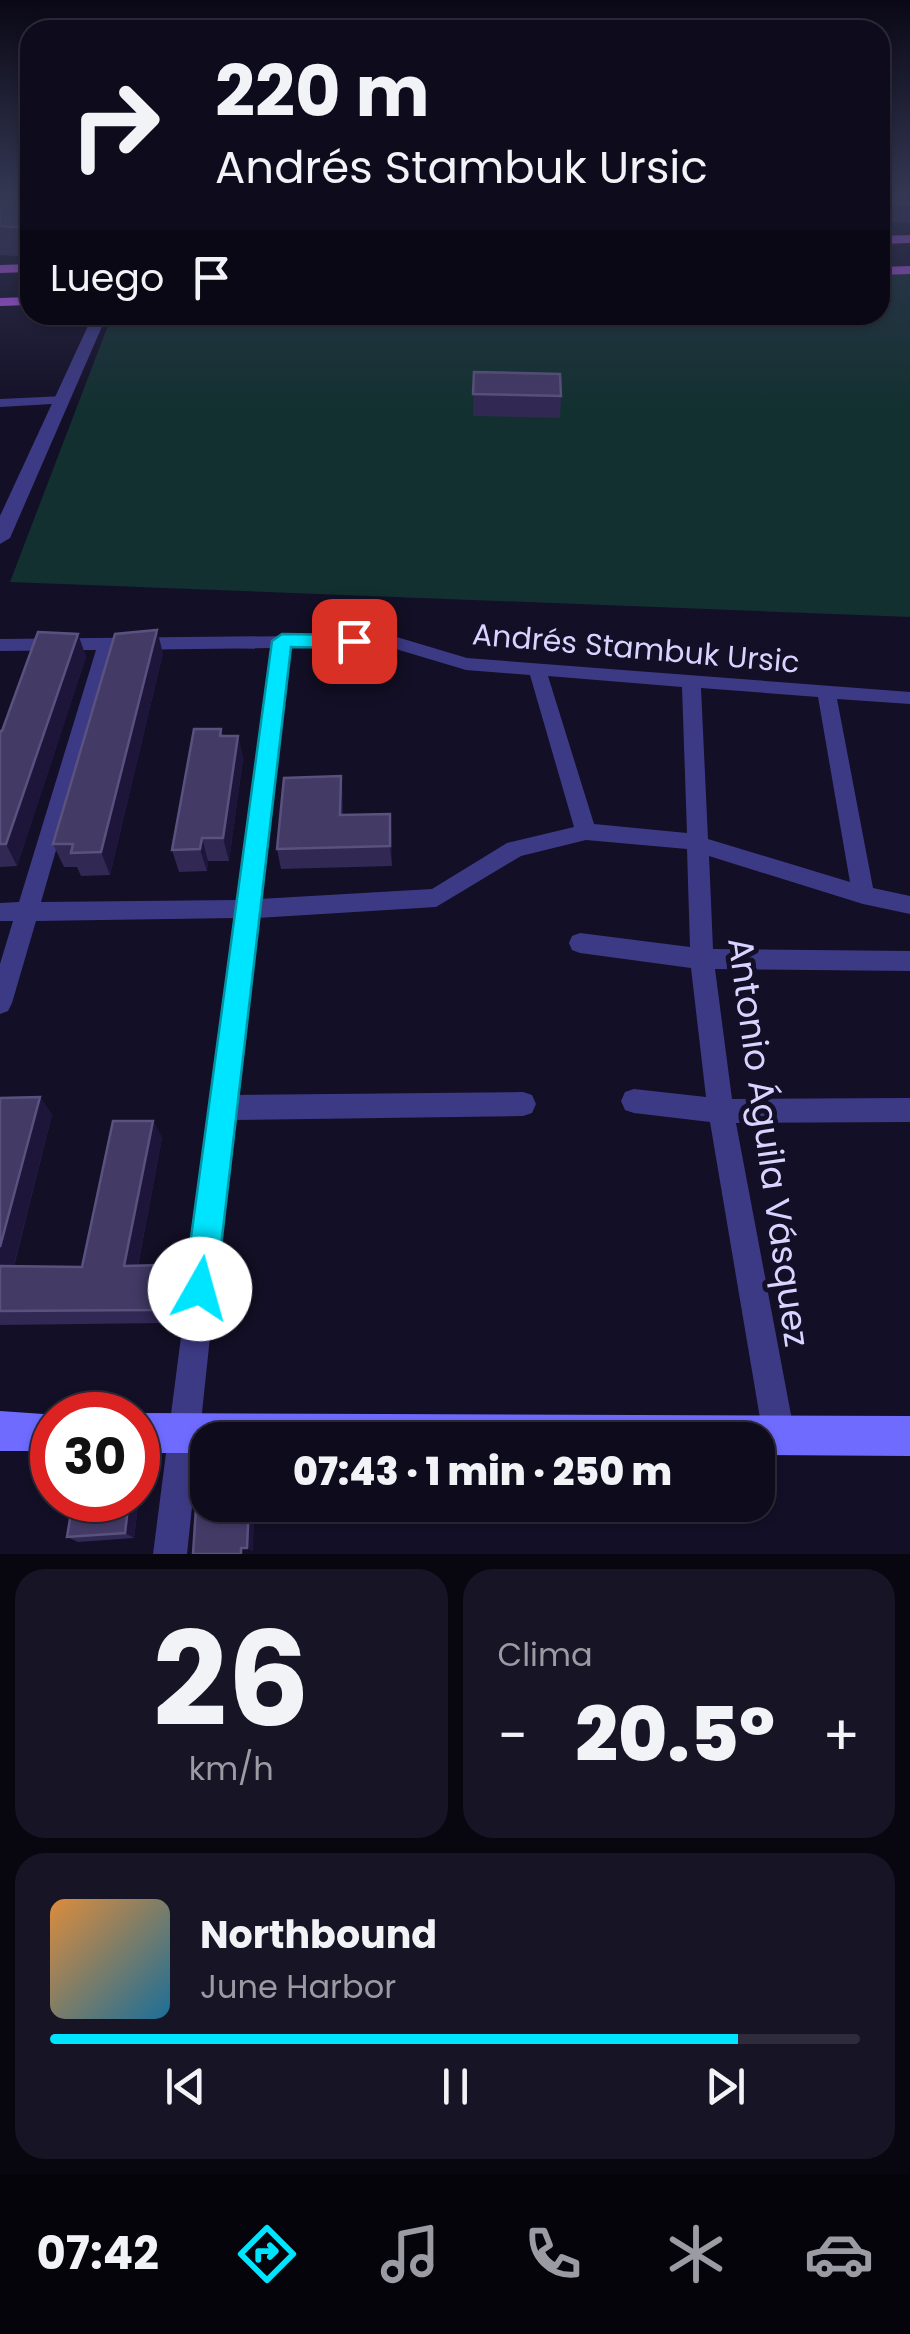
<!DOCTYPE html>
<html lang="es">
<head>
<meta charset="utf-8">
<style>
  :root { --surface:#0e0b1c; --page:#171425; --text:#f1f3f6; --muted:#9b9ba3; --line:#2e2b3b; --accent:#00e5ff }
  body { margin:0; font-family:Poppins,sans-serif; background:var(--page); color:var(--text); height:100vh; display:flex; flex-direction:column; font-size:38px; white-space:nowrap }
  * { box-sizing:border-box; margin:0 }
  p { font-size:32px; color:var(--muted) }
  .icon { flex:none; width:55px; height:55px; fill:none; stroke:currentColor; stroke-width:2; stroke-linecap:round; stroke-linejoin:round }
  .map { position:relative; height:1554px; overflow:hidden }
  .panel { display:flex; flex-direction:column; gap:15px; padding:15px; background:#08060f; flex:1 }
  .panel>* { flex:none }
  .banner { position:absolute; left:20px; top:20px; width:870px; height:305px; border-radius:30px; box-shadow:0 2px 8px #0004,0 0 0 2px var(--line); background:#0e0b1c; color:var(--text); overflow:hidden }
  .speed { position:absolute; left:30px; top:1392px; display:flex; gap:20px; font-size:50px; font-weight:700; text-align:center }
  .speed>* { display:grid; place-content:center; width:130px; height:130px; border-radius:50%; background:var(--surface); box-shadow:0 2px 8px #0004,0 0 0 2px var(--line); line-height:1 }
  .speed .limit { border:15px solid #d22; background:#fff; color:#111 }
  .pin { position:absolute; display:grid; place-items:center; width:85px; height:85px; color:#fff; margin:-42px; border-radius:20px; box-shadow:0 5px 15px #0006 }
  .me { position:absolute; width:110px; margin:-55px; rotate:7deg; stroke-linejoin:round; filter:drop-shadow(0 0 8px #0008) }
  .turn { display:flex; align-items:center; gap:35px; height:210px; padding:0 30px; font-size:45px }
  .turn .icon { width:130px; height:130px; stroke-width:2.5 }
  .turn b { display:block; font-size:70px; line-height:85px }
  .then { display:flex; align-items:center; height:95px; padding:0 30px; background:#0003; gap:20px; font-size:38px }
  .big { font-size:75px; font-weight:800; line-height:1.1 }
  .panel .widget { flex:1; display:flex; flex-direction:column; justify-content:center; gap:15px; min-width:0; padding:0 35px; border-radius:30px; background:var(--page) }
  .panel .dial { align-items:center; gap:0 }
  .dial b { font-size:130px; line-height:1 }
  .song { display:flex; align-items:center; gap:30px }
  .cover { width:120px; height:120px; border-radius:15px; background:linear-gradient(135deg,hsl(30 70% 55%),hsl(200 70% 35%)) }
  .played { height:10px; border-radius:5px; background:linear-gradient(90deg,var(--accent) 85%,var(--line) 85%) }
  .keys { display:flex; justify-content:space-around; direction:ltr }
  .heat { display:flex; justify-content:space-between; align-items:center; font-size:55px; direction:ltr }
  .panel .tiles { flex:1; display:grid; gap:15px; grid-template-columns:1fr 1fr }
  .widget:last-child { grid-column:span 2 }
  .trip { position:absolute; left:190px; top:1422px; width:585px; height:100px; border-radius:30px; background:var(--surface); box-shadow:0 2px 8px #0004,0 0 0 2px var(--line); font-weight:800; line-height:100px; text-align:center }
  .menu { display:flex; height:160px; justify-content:space-around; align-items:center; background:#06040b; color:var(--muted) }
  .menu .icon { width:70px; height:70px }
  .menu .active { color:var(--accent) }
  .menu b { font-size:45px; color:var(--text) }
  .map>svg:first-child { display:block }
</style>
</head>
<body>
<div class="map">
<svg width="910" height="1554" viewBox="0 0 910 1554">
  <rect width="100%" height="100%" fill="#130f26"/>
  <path fill="#12302f" d="M910,273V617L10,582L112,315H880V274Z"/>
  <g fill="none" stroke-linecap="round" stroke-linejoin="round">
    <path stroke="#3d3a85" stroke-width="5" d="M279,315L312,318L376,315"/>
    <path fill="#3d3a85" fill-rule="evenodd" d="M64,396L69,397V403L0,407V399Z
      M390,635L467,658L910,692V704L837,699L873,888L910,896V914L863,904L709,856L713,949L910,951V971L715,969L732,1099L910,1098V1122L736,1123L795,1436L790,1447L779,1452L768,1447L763,1436L710,1122L634,1113L625,1110L621,1101L625,1092L634,1089L706,1097L691,968L580,953L572,950L569,943L572,936L580,933L690,947L687,849L586,840L521,856L436,907L257,918L235,1095L523,1092L532,1095L536,1104L532,1113L523,1116L233,1120L187,1554H153L235,918L36,921L12,1003L8,1011L0,1014V964L13,921H0V903L19,902L96,650L0,651V639ZM389,647L466,670L530,675L574,827L507,843L432,889L259,899L290,648ZM272,648L237,900L41,902L114,650ZM548,676L682,687L687,833L594,824ZM701,688L818,697L850,882L708,839Z"/>
    <path fill="#3d3a85" fill-rule="evenodd" d="M93,315H107L10,538L0,544V516Z"/>
    <path fill="#6f6bff" fill-rule="evenodd" d="M0,1411L58,1415H52V1451H0Z
      M138,1413L910,1416V1456L758,1455V1440H208V1453H138V1415H134Z"/>
    <path fill="#c25bff" fill-rule="evenodd" d="M910,235V243L880,244V236Z
      M30,264V272L0,273V265Z
      M910,266V274L880,275V267Z
      M30,297V305L0,306V298Z"/>
  </g>
  <path fill="#312854" d="M0,194H30V257L0,255Z
    M880,194L910,204V223L880,221Z
    M474,372L561,396L560,418L473,416Z
    M78,634L86,657L17,866L0,867V731H2Z
    M163,653L110,875L81,876L77,867H64L53,844Z
    M221,729L223,736H238L243,759L229,861H208L207,871L179,872L172,850Z
    M341,776L343,797V815L392,834V866L281,869L277,849Z
    M40,1097L52,1115L14,1266L82,1267L153,1121L162,1138L138,1266L172,1280L165,1323L0,1325V1098Z
    M143,1465L134,1538L78,1542L67,1537Z"/>
  <path fill="#1d163a" d="M30,224V249L24,228Z
    M157,630L163,653L110,875L101,852Z
    M78,634L86,657L17,866L6,844Z
    M238,736L243,759L229,861L223,838Z
    M341,776L343,797L342,835L340,815Z
    M390,814L392,834V866L390,846Z
    M202,838L208,861L207,871L200,849Z
    M40,1097L52,1115L10,1280L0,1270V1247Z
    M153,1121L162,1138L135,1281L124,1266Z
    M163,1265L172,1280L165,1323L155,1310Z
    M138,1461L143,1465L134,1538L125,1533L129,1500H138Z
    M249,1505H255L253,1552L247,1548Z"/>
  <path fill="#433a66" stroke="#5a527e" stroke-width="2.5" d="M0,194H11L7,200L23,206L28,202L26,196L18,194H30V224L24,228L0,226Z
    M880,194H910V204L880,202Z
    M474,372L560,374L561,396L473,394Z
    M157,630L101,852L71,853L73,844H53L115,634Z
    M38,632L78,634L6,844H0V731H2Z
    M194,729H221L220,736H238L223,838H202L200,849L172,850Z
    M341,776L340,815L390,814V846L277,849L284,778Z
    M40,1097L0,1247V1098Z
    M113,1121H153L124,1266L163,1265L155,1310L0,1311V1266L82,1267Z
    M208,1461V1505H249L247,1548H241V1554H193L199,1462Z
    M73,1500H129L125,1533L67,1537Z"/>
  <linearGradient id="sky" x2="0" y2="1"><stop stop-color="#0a0815"/><stop offset="0.47" stop-color="#333752"/><stop offset="1" stop-color="#333752" stop-opacity="0"/></linearGradient>
  <rect width="910" height="412" fill="url(#sky)"/>
  <path fill="#00e5ff" stroke="#0095a6" stroke-width="2.5" d="M282,634L354,635L364,641L354,648L291,647L216,1289L212,1300L200,1305L188,1300L184,1289L272,641Z"/>
  <g text-anchor="middle" dominant-baseline="central" stroke-width="10" stroke-linejoin="round" paint-order="stroke">
    <g font-size="30" fill="#d9d4ff" stroke="#130f26">
      <text transform="translate(636 648) rotate(5)">Andrés Stambuk Ursic</text>
    </g>
    <g font-size="35" fill="#d9d4ff" stroke="#130f26">
      <text transform="translate(769 1142) rotate(82)">Antonio Águila Vásquez</text>
    </g>
  </g>
</svg>
<div class="speed"><div class="limit">30</div></div>
<div class="pin" style="left:354px;top:641px;background:#d93025"><svg class="icon" aria-label="arrive" viewBox="0 0 24 24"><path d="M6 21V4h12l-3 4 3 4H6"/></svg></div>
<svg class="me" style="left:200px;top:1289px" viewBox="-20 -20 40 40"><circle r="19" fill="#fff"/><path d="M0-13L10 11 0 6-10 11z" fill="#00e5ff"/></svg>
<div class="trip">07:43 · 1 min · 250 m</div>
<div class="banner">
<div class="turn"><svg class="icon" aria-label="right" viewBox="0 0 24 24"><path d="M7 20v-9h11M14 6l5 5-5 5"/></svg><div><b>220 m</b>Andrés Stambuk Ursic</div></div>
<div class="then">Luego<svg class="icon" aria-label="arrive" viewBox="0 0 24 24"><path d="M6 21V4h12l-3 4 3 4H6"/></svg></div>
</div>
</div>
<section class="panel">
<div class="tiles">
<div class="widget dial"><b>26</b><p>km/h</p></div>
<div class="widget"><p>Clima</p>
<div class="heat"><a>−</a><b class="big">20.5°</b><a>+</a></div>
</div>
<div class="widget">
<div class="song"><i class="cover"></i><div><b>Northbound</b><p>June Harbor</p></div></div>
<div class="played"></div>
<div class="keys"><svg class="icon" aria-label="previous" viewBox="0 0 24 24"><path d="M18 5L8 12l10 7zM5 5v14"/></svg><svg class="icon" aria-label="pause" viewBox="0 0 24 24"><path d="M8 5v14M16 5v14"/></svg><svg class="icon" aria-label="next" viewBox="0 0 24 24"><path d="M6 5l10 7-10 7zM19 5v14"/></svg></div>
</div>
</div>
</section>
<nav class="menu">
<b>07:42</b>
<svg class="icon active" aria-label="directions" viewBox="0 0 24 24"><path d="M12 3l9 9-9 9-9-9zM9 14v-3h6M13 9l2 2-2 2"/></svg>
<svg class="icon" aria-label="music" viewBox="0 0 24 24"><path d="M9 18V5l10-2v13"/><circle cx="6" cy="18" r="3"/><circle cx="16" cy="16" r="3"/></svg>
<svg class="icon" aria-label="phone" viewBox="0 0 24 24"><path d="M5 4h4l2 5-3 2q2 4 5 5l2-3 5 2v4C11 20 4 13 5 4z"/></svg>
<svg class="icon" aria-label="climate" viewBox="0 0 24 24"><path d="M12 3v18M4 7l16 10M4 17L20 7"/></svg>
<svg class="icon" aria-label="car" viewBox="0 0 24 24"><path d="M5 17H2v-5l4-1 3-4h7l3 4 3 1v5h-3M9 17h6M6 11h13"/><circle cx="7" cy="17" r="2"/><circle cx="17" cy="17" r="2"/></svg>
</nav>
</body>
</html>
